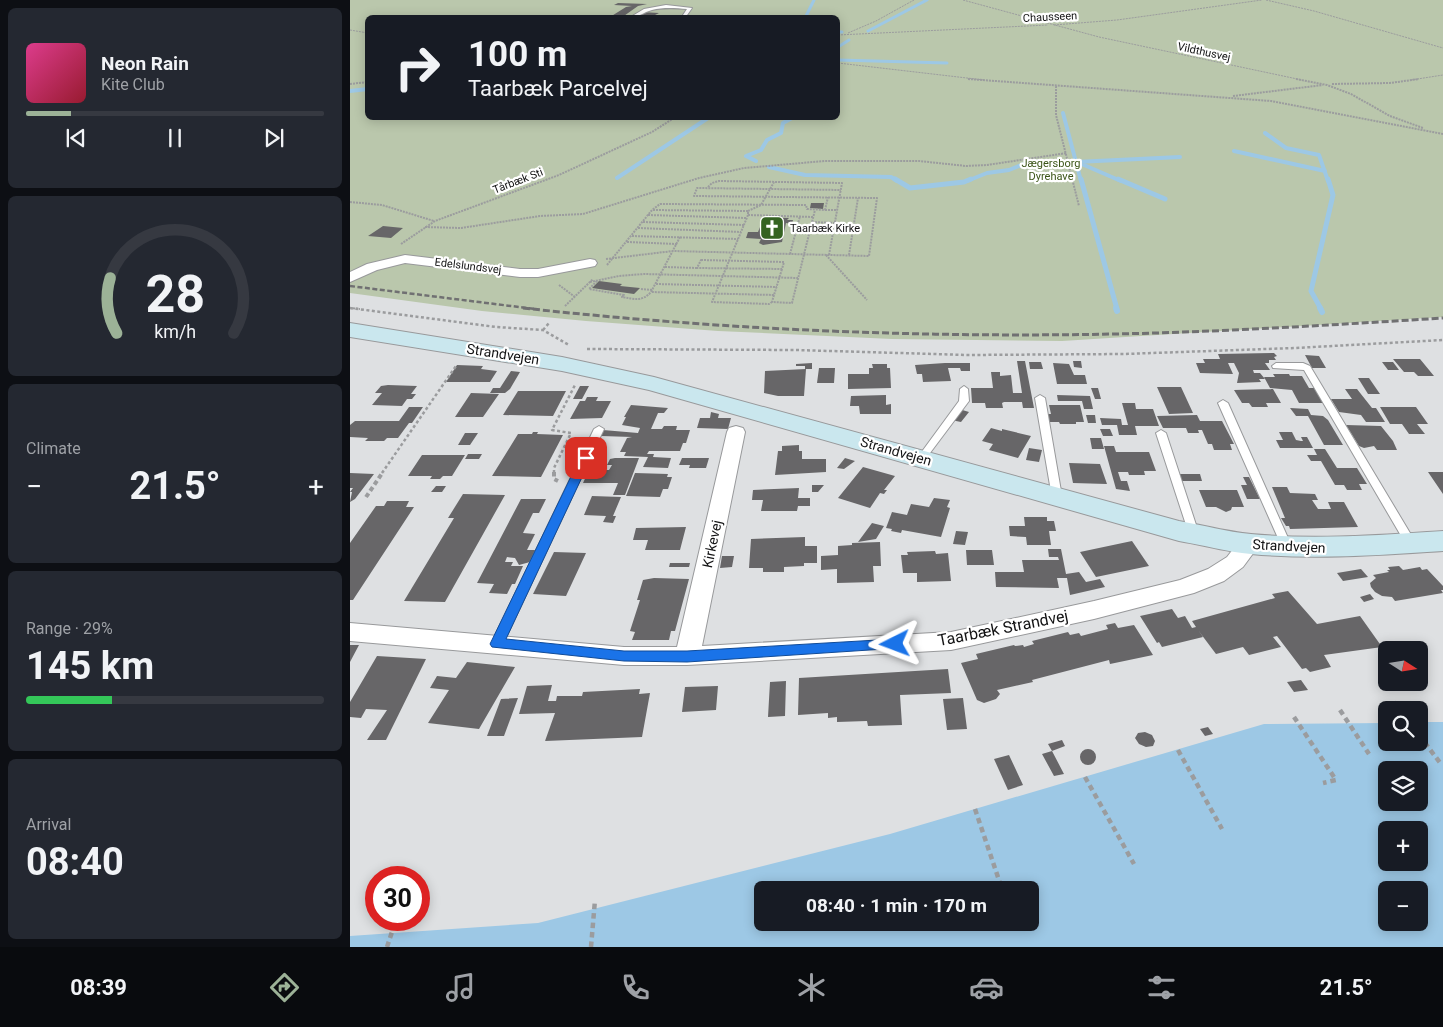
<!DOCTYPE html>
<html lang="en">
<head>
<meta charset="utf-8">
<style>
  :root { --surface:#171b24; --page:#242831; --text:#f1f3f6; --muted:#9ea1a6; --line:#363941; --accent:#9cb297 }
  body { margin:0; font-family:Roboto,sans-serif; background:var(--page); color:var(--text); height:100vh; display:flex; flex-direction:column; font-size:19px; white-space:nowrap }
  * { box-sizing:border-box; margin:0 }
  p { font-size:16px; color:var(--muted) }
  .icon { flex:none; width:28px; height:28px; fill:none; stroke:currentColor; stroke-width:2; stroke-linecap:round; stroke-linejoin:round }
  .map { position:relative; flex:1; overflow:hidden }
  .drawer { display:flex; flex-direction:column; gap:8px; padding:8px; background:#0d0f14; width:350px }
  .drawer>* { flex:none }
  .banner { position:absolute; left:15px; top:15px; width:475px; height:105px; border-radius:8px; box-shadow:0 2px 12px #0003; background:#171b24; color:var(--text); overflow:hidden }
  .needle { width:32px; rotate:102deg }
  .tools { position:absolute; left:1028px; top:641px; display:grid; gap:10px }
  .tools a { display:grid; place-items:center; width:50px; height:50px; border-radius:8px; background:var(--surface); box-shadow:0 2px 12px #0003; font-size:25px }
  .speed { position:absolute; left:15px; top:866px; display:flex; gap:10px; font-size:25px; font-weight:700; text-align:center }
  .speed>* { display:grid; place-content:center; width:65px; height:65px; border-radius:50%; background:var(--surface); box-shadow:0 2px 12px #0003; line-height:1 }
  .speed .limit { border:8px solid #d22; background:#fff; color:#111 }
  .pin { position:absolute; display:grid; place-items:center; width:42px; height:42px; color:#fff; margin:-21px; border-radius:10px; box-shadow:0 2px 8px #0006 }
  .me { position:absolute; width:55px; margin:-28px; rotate:267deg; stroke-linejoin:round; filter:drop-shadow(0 0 4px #0008) }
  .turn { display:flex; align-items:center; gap:18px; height:105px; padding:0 20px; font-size:22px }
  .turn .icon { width:65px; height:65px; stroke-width:2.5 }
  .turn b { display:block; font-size:35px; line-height:42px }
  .big { font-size:38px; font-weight:700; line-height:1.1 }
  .drawer .widget { flex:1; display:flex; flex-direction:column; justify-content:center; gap:8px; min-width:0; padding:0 18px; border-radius:8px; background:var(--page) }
  .drawer .dial { align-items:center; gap:0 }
  .dial svg { height:130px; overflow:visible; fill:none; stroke:var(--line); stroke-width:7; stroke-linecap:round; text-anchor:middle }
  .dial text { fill:var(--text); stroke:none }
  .song { display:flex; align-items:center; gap:15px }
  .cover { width:60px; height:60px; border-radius:8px; background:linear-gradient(135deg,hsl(330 70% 55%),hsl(350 70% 35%)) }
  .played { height:5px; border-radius:2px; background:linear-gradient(90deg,var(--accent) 15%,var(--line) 15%) }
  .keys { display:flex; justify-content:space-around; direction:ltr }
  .heat { display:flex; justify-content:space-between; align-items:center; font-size:28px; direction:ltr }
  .charge { height:8px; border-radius:4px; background:linear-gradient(90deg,#34c759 29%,var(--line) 0) }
  .trip { position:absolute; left:404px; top:881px; width:285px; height:50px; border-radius:8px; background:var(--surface); box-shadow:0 2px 12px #0003; font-weight:700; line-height:50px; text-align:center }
  .dock { display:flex; height:80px; justify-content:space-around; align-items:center; background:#090b0e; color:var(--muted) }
  .dock .icon { width:35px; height:35px }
  .dock .on { color:var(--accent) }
  .dock b { font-size:22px; color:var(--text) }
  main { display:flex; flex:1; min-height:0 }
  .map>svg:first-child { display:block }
</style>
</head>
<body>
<main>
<section class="drawer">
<div class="widget">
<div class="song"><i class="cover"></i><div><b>Neon Rain</b><p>Kite Club</p></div></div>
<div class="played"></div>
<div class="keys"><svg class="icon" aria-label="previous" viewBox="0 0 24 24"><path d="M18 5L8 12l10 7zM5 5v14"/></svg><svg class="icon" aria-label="pause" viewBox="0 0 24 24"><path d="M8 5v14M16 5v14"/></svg><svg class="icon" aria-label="next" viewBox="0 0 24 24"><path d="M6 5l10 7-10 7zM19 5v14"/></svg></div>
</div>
<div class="widget dial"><svg viewBox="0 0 100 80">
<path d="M14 69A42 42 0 1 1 86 69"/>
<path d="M14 69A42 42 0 0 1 10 35" stroke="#9cb297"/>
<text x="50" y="56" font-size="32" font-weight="700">28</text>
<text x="50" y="72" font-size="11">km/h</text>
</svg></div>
<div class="widget"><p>Climate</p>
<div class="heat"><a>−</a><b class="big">21.5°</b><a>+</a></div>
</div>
<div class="widget"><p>Range · 29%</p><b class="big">145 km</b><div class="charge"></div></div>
<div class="widget"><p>Arrival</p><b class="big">08:40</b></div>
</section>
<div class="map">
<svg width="1093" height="947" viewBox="0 0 1093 947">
  <rect width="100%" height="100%" fill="#dee0e2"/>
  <path fill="#bac7ac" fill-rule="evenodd" d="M0,0H1093V317L712,341L542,339L368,331L236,321L132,311L0,293ZM18,18H488V118H18Z"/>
  <path fill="#9dc8e5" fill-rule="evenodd" d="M1069,722H1093V947H0V936L188,923L540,834L914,724L1036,723V742H1069ZM1036,770H1069V802H1036ZM1036,830H1069V862H1036ZM412,890H680V922H412ZM1036,890H1069V922H1036Z"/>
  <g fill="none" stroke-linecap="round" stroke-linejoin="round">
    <path stroke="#9dc8e5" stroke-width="3" d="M455,18L464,0
      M518,31L577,0
      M488,32H492
      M488,47L499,40
      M488,60L597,63"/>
    <path stroke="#9dc8e5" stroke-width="4" d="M0,91L18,89
      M713,113L731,181
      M915,133L936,148L969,155L978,181
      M884,151L975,171
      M406,161L396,156L411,150L417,140L431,133L433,123L442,118
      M726,162L830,157
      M727,162L771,181
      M419,167L455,175L541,177L547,181
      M267,178L358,118
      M617,181L637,173L659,170L679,162L712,161"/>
    <path stroke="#9dc8e5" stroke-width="5" d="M545,179L560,188L614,182L621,179
      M731,179L767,309
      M768,179L815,199
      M971,309L961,291L983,195L978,179"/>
    <path stroke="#9dc8e5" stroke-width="6" d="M766,308L767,311
      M970,308L972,312"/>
  </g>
  <path fill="#676668" d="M268,3L297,4L288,6L271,18L260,17L276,7L282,6L264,5Z
    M291,12L309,13L299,18H282Z
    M461,203H474L473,209L460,208Z
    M414,217L439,218L437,220H443L442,224L436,223L432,242L413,245L409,243L411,239L396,238L398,232H408Z
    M33,226L53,228L41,238L18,236Z
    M249,281L272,284L270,286L290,288L284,294L242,288Z
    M924,353L927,356L924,357L926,360H919V363H915L920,370H903L904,373H910L915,379H909L911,382L887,383L889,373L884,363H878L883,374L850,373L846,363H855L853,359H870L868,354Z
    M955,355L969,356L976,368H962Z
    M1043,359H1070L1084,376H1068L1064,372H1054Z
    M667,361H675L684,408H673L672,402H654L652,403L653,408H636L635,403H622L621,388H643L641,372H650V376L661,375L663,393H672Z
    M723,361H731L732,368L724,367Z
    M679,362H691L693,369H680Z
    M1032,362H1043L1049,370H1038Z
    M462,363V369H455V366H446V364Z
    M595,363H620V371H611L610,368H598L601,381L573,382L572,374H567L565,365Z
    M703,363L719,364L724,375H735L737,384H707Z
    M522,364H537V368H540L541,388L498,389V374H519V368H523Z
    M107,365L133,366L131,369L147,371L140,382H96Z
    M469,368H485L484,383H467Z
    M456,369L454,396H428L414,393L415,371Z
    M161,371L170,372L160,389L155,393H140L143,388H150Z
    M923,374H939L940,376H952L959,388H965L974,403H949L942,390L920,388L914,377H925Z
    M1008,378H1019L1030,394H1018Z
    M38,385L67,386L61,394H66L62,399H57L52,406L22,405L32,393H25L31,386Z
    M230,386H239L232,399H223Z
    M807,387H831L843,413L819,414Z
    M741,388H748L751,399H745Z
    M923,389L931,403H916L918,407H902L899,403H892L884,390Z
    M995,389H1007L1022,408H1026L1035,422H1016L1011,415L989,412L981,399H1002Z
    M168,391H216L203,416L153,415Z
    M121,393L149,394L133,417H105Z
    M536,395V405L541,404V414H510L509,406H500L501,396Z
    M707,395L740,396L743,409H734L732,401H708Z
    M237,397H248L246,401H261L252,418L220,419L230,401H235Z
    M772,403H785L786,409H803L809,426H785L787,435H769L767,425H752L750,418L771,419L772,425H778Z
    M281,405L318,408L314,413H308L301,429H312L314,426H327L326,430H340L336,443H333L330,451H299L297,454H304L303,457L321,458L318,468L293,467L298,457L274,456L276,452H270L277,438L282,437L251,436L253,430L288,433L290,428L272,425L276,417H274Z
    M699,405H730L734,422H726V424H710L709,422H698L697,414H701Z
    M59,407H73L62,423H59L48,438H37L34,441H15L18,438L0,437V425L5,421H49Z
    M1030,407H1066L1078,424H1067L1075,434H1059L1052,424H1040Z
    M940,408L958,409L961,415L973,416L978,420L993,445H974L958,416H946Z
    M609,409L619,412L611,422L601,420Z
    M361,412L369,414L368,418H381L378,429L347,428L350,418H360Z
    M736,415H745L746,423H738Z
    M847,415L850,421H872L884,444H880L882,450H864L862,444H858L852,430H848L849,433H838L836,428H813L807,416Z
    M996,425L1031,426L1043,441L1047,450H1027L1024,446L1014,448L1009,446Z
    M641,428L652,431V429L681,436L668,458L639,450L643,444L632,441Z
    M750,429H760L763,436H753Z
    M183,432H188L187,434L213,435L191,477L142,476L168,434H182Z
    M929,432H942L946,440L951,441H953L951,437H957L963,448H930L926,440H933Z
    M115,433H128L120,445H108Z
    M740,438H751L754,449H742Z
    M449,445V451H452V459H476V472L425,475L428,451H432V446Z
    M754,446H764L766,452H799L806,471H794L795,475H779L778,472H768L771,481H777L780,491L766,489Z
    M679,448L692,450L689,462L676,460Z
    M964,449H975L987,468H1007L1017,484H1009L1012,490H997L994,485H985L971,461H961L957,455H967Z
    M118,454H132L129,459H115Z
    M72,455H115L102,476H93L90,479H80L82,476H58Z
    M265,458H289L275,495H263L268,483H233L239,470H235L237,465H249L246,470H259L262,465H257L260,459Z
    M332,458H359L356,468H339L340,465H329Z
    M495,458L505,461L494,469L487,468Z
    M719,463L750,464L757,484L723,483Z
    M513,467L545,476L534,490H537L534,494L530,493L520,508L488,498Z
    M1078,472H1093V494Z
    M0,473L24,474L5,499L0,502L2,492H0L3,488H0Z
    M285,473L318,474L317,477H322L318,489H313L310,497L276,496Z
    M828,474H850L852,481H830Z
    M893,477H899L910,499H897L891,485H897Z
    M462,485H474L468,492H462Z
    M86,486H96L92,492H81Z
    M922,487H937L940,493L965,494L968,500H962L968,509H981L978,502H994L1008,527L940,529L939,526H936L931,518H935Z
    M449,488L448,498H460V506H448L447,511H411L413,500H402L403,490Z
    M849,490H887L894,507H882L881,510L876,512L866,507H856Z
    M113,494L155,495L95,602L54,601L104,518H98Z
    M242,496L271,497L263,516H266L263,523L253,522L256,516L234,515Z
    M584,498L600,500L597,507L600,508L591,537L552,530L551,533L541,531L542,529L536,528L542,512L557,515L561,504L579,507Z
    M171,499H196L189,513H183L173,533L185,534L177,550H186L180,562L169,565L165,558L157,557L155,562H163L161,566H173L165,584H162L157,594L139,593L144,584L127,583Z
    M37,501H59L56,507H64L3,600H0V543L26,506H34Z
    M674,517H697V521H704L706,531H699L701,545H677L676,537L660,536L659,526H675Z
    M522,523L534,526L526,539L508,542Z
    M336,527L330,550H295L298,540H283L286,528Z
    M606,531L618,532L615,545L603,544Z
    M455,537V546H467V563H454V566L434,567V572H413V568H399L401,539Z
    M782,541L799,566L746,577L730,552Z
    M530,542L531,566H523L524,582L487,583V569L471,570V556L488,555V546L502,545V543Z
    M698,549H711L716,574L729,572L736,582L750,579L755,587L720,595L717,578H707L709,588L646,587L645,572H674L672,560H709L708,557H699Z
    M616,550H642L644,565H617Z
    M585,551L586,554L598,553L601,581L567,582V573H553L551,555H558L557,552Z
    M204,552L236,553L216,596L183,594Z
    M372,556H384L382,567L370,568Z
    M320,563H340L339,567H319Z
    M1049,566L1053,570L1070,567L1072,570L1077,569L1093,586V590H1091L1093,593L1045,601L1042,597L1032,596L1025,592L1021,587L1020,583L1026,578L1023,575L1039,572L1037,570H1040L1038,567Z
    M1011,569L1018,577L993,581L987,573Z
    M304,578L339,579L325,631H321L319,640H282L285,632L280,631L290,600H287L293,580Z
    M938,591L967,624L1010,616L1032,647L974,655L981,667L960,672L956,668L952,669L927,636L923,637L931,647L899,655L893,647L866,654L848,630L853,637L812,647L809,642L807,643L790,616L822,609L828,618L835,616L842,628L846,627L842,621L925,598L922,594Z
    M1020,594L1024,599L1014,602L1010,597Z
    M765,623L768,628L784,625L803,655L760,664L759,660L682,680L683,682L647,690L650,694L646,699L634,703L627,700L611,663L628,659L626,654L664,645L665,646L673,645L674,647L684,644L682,641L718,632L720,635L729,633L731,636L758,629L756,625Z
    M0,645H9L0,662Z
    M27,656L76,659L36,740H17L37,710L16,709L11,718L0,717V702Z
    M117,662L165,667L129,729L78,723L99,690L80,688L87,676L106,678Z
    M598,669L601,693L550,695L552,725L518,726L517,721L487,722V717L478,718V713L448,715L449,678Z
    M951,680L958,690L944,692L937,682Z
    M436,681L435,716L418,717L420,682Z
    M202,685L198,701H206L207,696H232L233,692L290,689L289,694L300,693L292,737L195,741L205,713L169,714L177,686Z
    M368,686L366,710L332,712L335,687Z
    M168,698L154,736H137L151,699Z
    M613,698L617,729L597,730L593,699Z
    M858,727L863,734L855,736L850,729Z
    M795,732L802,735L805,741L803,746L796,747L789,744L785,738L788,733Z
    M712,740L715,746L702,751L698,744Z
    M730 757a8 8 0 1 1 16 0a8 8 0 1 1-16 0Z
    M702,751L714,774L704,776L692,754Z
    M659,755L673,785L658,790L644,759Z"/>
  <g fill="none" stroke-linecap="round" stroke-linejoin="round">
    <defs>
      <path id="service" d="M316,5L342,8L335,18H331L337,9C326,8 313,7 302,10C294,12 287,18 279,18L294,9Z
        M926,363H953L960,366L1066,543L1065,546H1057L954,370L923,368L922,366Z
        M614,386L618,389L619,401L574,461H568L566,459L568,457L609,401L610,389Z
        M690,395L695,398L712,497L707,500L702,497L685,398Z
        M873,400L878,403L942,547L941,550H933L932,547L868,403Z
        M249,426L254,429L153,644L151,647L147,649L143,647L141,644L244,429Z
        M811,430L816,433L849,534L848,537L844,538L839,534L806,433Z"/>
      <path id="minor" d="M55,255L170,269H188L240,259L245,260L247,263L245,266L240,267L188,277H170L55,263L27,270L0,282V272L17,264Z
        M386,426L393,428L395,432L352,646L601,632L744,601L830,580L858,569L877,557L891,539L899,537L907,539L910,544L893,567L874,581L844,593L744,619L601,650L337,665H274L0,641V623L274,647H327L377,432L379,428Z"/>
      <path id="secondary" d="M0,323L212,357L304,377L829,521C853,525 877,532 901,534C965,540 1029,535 1093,531V551C1029,555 965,560 901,554C877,552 853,545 829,541L299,390L212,371L0,337Z"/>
    </defs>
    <use href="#service" stroke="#98999b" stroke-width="2"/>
    <use href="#minor" stroke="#98999b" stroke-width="2"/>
    <use href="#secondary" stroke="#98999b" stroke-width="2"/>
    <path stroke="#9b9c9e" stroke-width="1" stroke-dasharray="2 1" stroke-linecap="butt" d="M613,0L749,37L952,80
      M916,0L964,11L1093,48
      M704,25L767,20L912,0
      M0,30L18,33
      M498,33L526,21L564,0
      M488,35L698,25
      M488,63L634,80
      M1061,80L1093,75"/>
    <path stroke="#9b9c9e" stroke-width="2" stroke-dasharray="2 1" stroke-linecap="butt" d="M618,79L921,101L1093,134
      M946,79L977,85L1001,94L1040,116L1073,128
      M0,84L18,82
      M982,84L1040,83L1069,79
      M706,86V115L729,206
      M883,96L973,85
      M358,187L362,183L369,181L492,183L479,255
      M0,202L32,205L84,221
      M303,210L398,211V215L464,217
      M475,210H487
      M398,211L411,205L424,182
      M298,215L397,218
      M398,215L362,302L419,304L422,302
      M293,222L394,225
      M462,222L485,223
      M75,227L111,228L190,216L233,214L349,178L394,168L475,161H569L616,166L637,165L717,153
      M288,228L391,232
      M282,236L388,239
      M330,237L301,292L424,295L432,269
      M277,242L327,244
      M51,244L85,221L209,175L302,132L324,118
      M440,254L450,216
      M476,255L517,300
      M499,255L508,198
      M256,259L323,251L519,256L527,198L344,196L347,188L491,190
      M351,260L434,262L432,269L347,268Z
      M257,265L302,210L310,204L456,205L457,209L475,210L478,197
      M315,267L347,268
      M247,281L239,289L274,295L272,297C284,299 292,302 301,292
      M240,282L269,276L294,274L448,278
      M306,284L427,287
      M209,285L225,297
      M291,289L302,290
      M424,295L422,302L442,303L465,210
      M215,306L243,279
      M0,308L10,309"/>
    <path stroke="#9b9c9e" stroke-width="2.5" stroke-dasharray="3 2.5" stroke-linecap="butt" d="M0,308L146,327L193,330L219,345
      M193,330L199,323
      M237,349L446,350L618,355L774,354L945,348L1093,340
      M32,473L106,366
      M204,473V468L221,433L202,430L225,385"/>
    <path stroke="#9b9c9e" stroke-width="4" stroke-dasharray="4.5 3" stroke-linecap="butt" d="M204,472V479L208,481
      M16,497L33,472"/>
    <path stroke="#9b9c9e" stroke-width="4.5" stroke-dasharray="5.5 4" stroke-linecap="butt" d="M1044,702L1050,710
      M990,710L1019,754
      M944,717L986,780L973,783
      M1069,735L1091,764
      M828,750L872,829
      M735,777L784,864
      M625,809L652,889
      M37,947L45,923
      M241,947L245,900"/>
    <use href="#service" fill="#fff" fill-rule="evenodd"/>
    <use href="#minor" fill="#fff" fill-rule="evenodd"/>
    <use href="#secondary" fill="#cae7ee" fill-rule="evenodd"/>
    <path stroke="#707072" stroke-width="2.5" stroke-dasharray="5 2.5" stroke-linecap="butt" d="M0,286L185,309"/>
    <path stroke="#707072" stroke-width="3" stroke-dasharray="7 3" stroke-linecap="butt" d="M173,308C382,331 595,339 806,333C902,330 997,324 1093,318"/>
  </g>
  <path fill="#1a73e8" stroke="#114b97" d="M236,454L241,458L156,639L274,651H337L545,639L550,641L552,644L550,648L337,662L274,661L142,647L140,644L230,458Z"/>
  <defs>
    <symbol id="church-square" viewBox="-11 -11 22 22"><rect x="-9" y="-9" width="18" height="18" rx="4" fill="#356322" stroke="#fff"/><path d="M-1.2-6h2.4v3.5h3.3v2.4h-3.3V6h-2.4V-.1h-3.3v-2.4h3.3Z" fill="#fff"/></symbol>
  </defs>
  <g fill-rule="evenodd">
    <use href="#church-square" x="408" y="214" width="28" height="28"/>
  </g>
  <g text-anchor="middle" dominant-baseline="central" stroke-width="4.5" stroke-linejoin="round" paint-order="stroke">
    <g font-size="11" fill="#131314" stroke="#fff">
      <text transform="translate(700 17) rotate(-3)">Chausseen</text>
      <text transform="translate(854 52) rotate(12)">Vildthusvej</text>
      <text transform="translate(168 181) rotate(-21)">Tårbæk Sti</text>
      <text transform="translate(118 266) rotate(7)">Edelslundsvej</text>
    </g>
    <g font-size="11" fill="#3b5417" stroke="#fff">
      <text x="701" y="163">Jægersborg<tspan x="701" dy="13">Dyrehave</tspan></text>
    </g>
    <g font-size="11" fill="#131314" stroke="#fff" text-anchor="start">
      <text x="440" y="228">Taarbæk Kirke</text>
    </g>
    <g font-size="14" fill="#131314" stroke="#fff">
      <text transform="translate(153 354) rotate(9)">Strandvejen</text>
      <text transform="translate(546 451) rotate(16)">Strandvejen</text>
      <text transform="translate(362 544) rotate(-78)">Kirkevej</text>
      <text transform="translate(939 546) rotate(3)">Strandvejen</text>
    </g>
    <g font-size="16" fill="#131314" stroke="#fff">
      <text transform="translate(653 628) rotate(-11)">Taarbæk Strandvej</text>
    </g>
  </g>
</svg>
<div class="tools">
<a><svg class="needle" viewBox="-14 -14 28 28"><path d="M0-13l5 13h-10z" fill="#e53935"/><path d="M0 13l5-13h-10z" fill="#9ea1a6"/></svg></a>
<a><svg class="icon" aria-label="search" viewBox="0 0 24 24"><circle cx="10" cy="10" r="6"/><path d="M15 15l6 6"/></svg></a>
<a><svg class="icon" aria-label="layers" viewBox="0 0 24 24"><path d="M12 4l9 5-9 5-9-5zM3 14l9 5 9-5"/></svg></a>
<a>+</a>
<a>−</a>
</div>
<div class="speed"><div class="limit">30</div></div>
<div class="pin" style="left:236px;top:458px;background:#d93025"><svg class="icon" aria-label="arrive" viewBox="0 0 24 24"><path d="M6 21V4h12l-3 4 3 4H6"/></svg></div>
<svg class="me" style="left:545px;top:644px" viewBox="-20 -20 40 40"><path d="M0-17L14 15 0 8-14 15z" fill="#1a73e8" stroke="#fff" stroke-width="4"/></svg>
<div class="trip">08:40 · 1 min · 170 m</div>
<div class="banner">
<div class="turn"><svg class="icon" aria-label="right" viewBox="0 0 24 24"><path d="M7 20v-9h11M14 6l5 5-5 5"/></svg><div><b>100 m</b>Taarbæk Parcelvej</div></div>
</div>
</div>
</main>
<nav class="dock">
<b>08:39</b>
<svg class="icon on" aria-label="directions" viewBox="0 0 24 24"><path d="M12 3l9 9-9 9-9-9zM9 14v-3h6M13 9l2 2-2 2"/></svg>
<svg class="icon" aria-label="music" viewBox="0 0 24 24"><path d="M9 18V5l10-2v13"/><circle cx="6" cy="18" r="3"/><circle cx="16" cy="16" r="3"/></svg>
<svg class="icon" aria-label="phone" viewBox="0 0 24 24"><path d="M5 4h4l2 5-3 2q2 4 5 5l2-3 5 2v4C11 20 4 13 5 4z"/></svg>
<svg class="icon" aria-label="climate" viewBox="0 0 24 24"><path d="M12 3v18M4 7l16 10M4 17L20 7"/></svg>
<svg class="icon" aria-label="car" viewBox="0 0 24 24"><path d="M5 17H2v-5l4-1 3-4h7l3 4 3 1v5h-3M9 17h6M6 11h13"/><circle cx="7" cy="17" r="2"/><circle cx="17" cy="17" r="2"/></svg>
<svg class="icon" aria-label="filters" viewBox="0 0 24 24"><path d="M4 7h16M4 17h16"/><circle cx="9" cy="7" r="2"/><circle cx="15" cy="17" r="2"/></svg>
<b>21.5°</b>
</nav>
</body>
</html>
